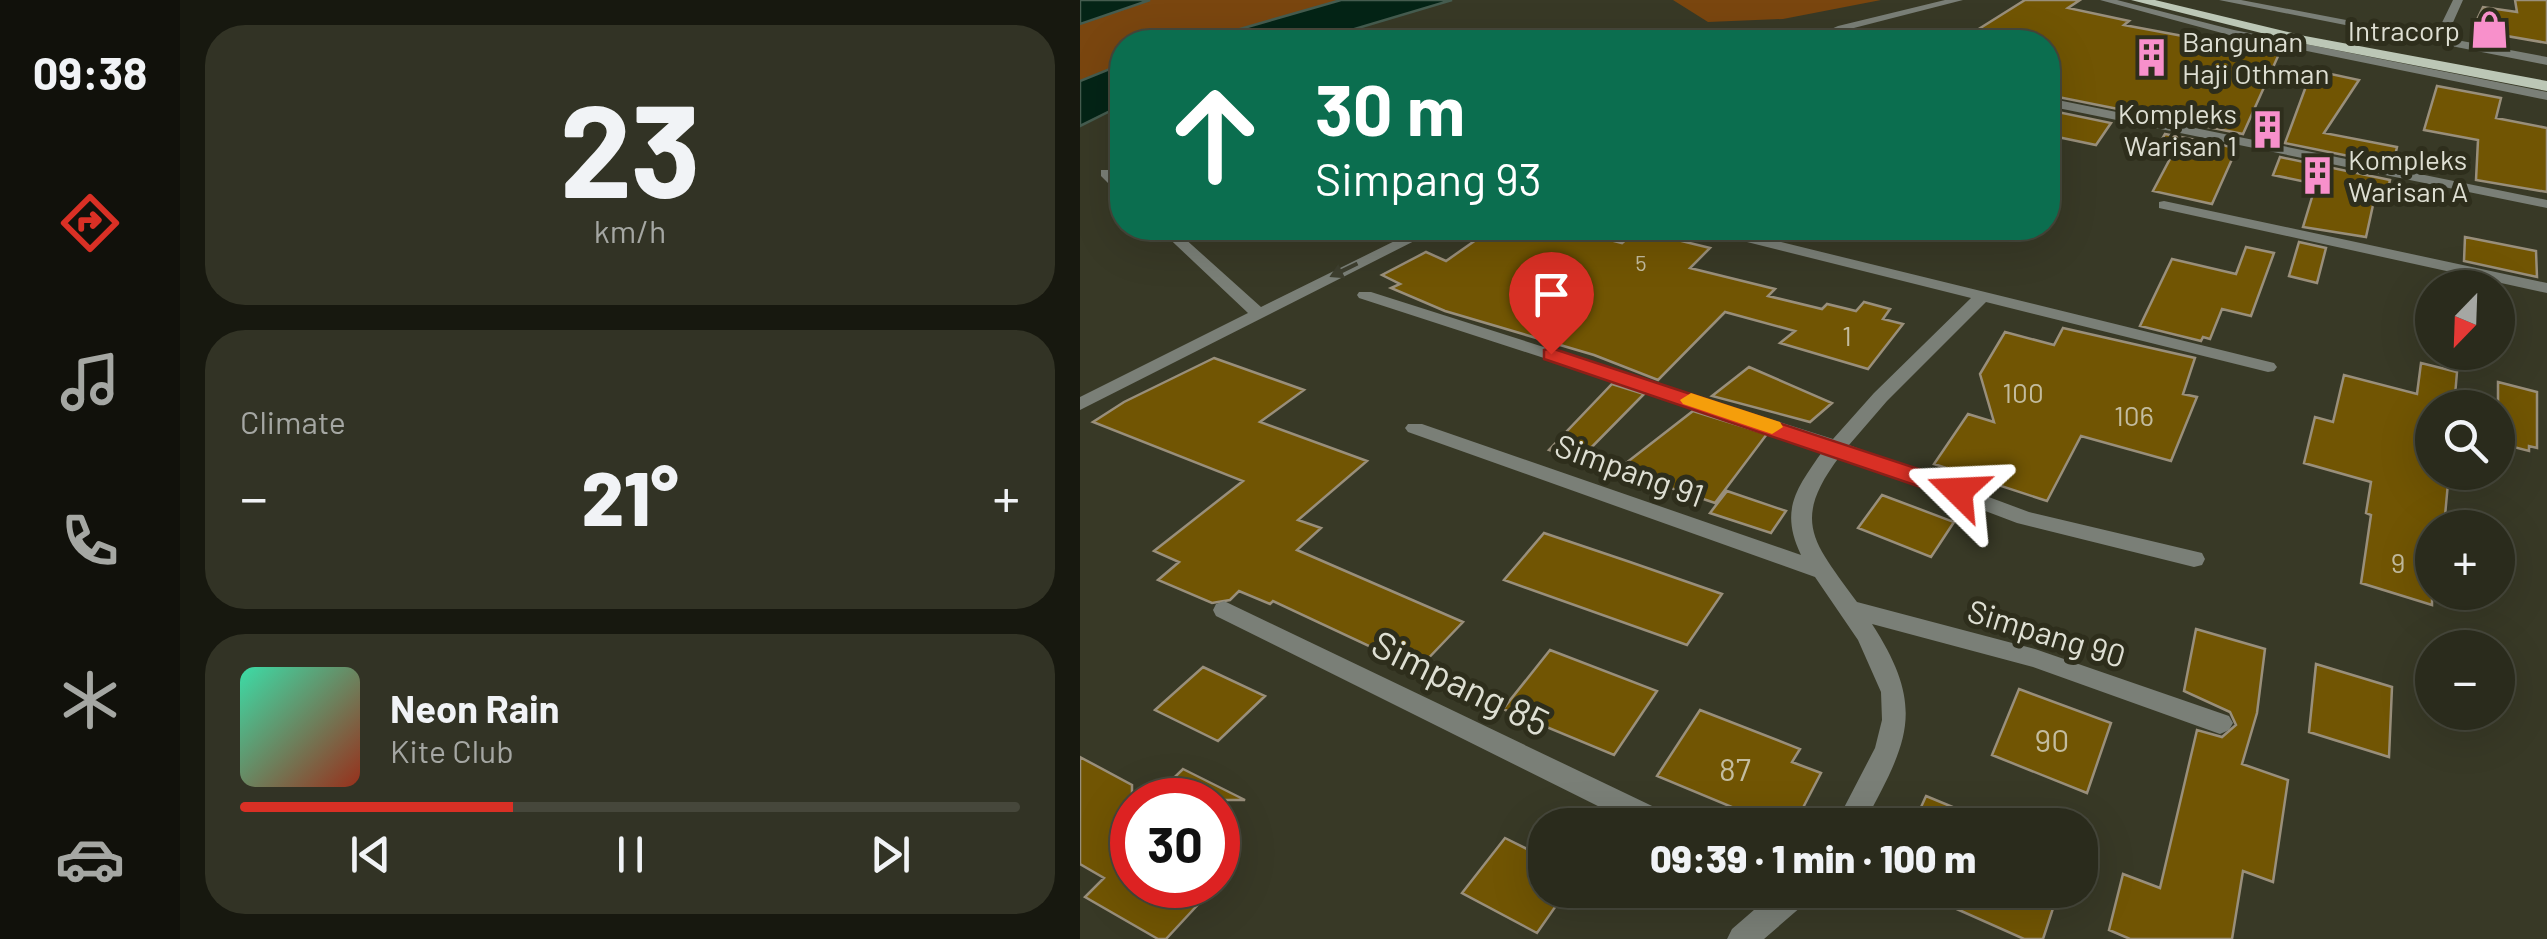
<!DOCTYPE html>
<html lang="en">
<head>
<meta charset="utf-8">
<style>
  :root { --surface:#2a2b1c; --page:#323325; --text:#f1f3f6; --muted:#a5a7a3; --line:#46473b; --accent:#d93025 }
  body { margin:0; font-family:Barlow,sans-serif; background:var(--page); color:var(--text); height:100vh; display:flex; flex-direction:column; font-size:38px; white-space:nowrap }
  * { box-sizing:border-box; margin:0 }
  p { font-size:32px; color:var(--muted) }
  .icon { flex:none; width:55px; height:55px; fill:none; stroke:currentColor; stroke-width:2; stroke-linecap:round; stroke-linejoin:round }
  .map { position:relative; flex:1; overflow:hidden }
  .drawer { display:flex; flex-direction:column; gap:25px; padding:25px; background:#17180f; width:900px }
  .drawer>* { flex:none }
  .top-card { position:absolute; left:30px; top:30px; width:950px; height:210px; border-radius:40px; box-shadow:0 10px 40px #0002,0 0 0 2px var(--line); background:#0b6e4f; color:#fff; overflow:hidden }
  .needle { width:65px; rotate:203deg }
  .tools { position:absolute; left:1335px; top:270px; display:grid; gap:20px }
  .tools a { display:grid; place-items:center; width:100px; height:100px; border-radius:50%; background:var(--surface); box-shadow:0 10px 40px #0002,0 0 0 2px var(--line); font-size:50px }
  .speed { position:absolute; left:30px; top:778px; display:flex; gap:20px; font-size:50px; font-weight:700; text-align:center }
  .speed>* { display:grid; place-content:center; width:130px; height:130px; border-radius:50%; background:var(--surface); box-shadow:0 10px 40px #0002,0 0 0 2px var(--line); line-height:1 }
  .speed .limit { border:15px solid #d22; background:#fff; color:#111 }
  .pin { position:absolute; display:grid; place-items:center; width:85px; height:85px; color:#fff; margin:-102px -42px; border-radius:50% 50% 50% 0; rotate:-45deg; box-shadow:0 0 10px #0007 }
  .pin .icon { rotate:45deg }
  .me { position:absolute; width:110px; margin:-55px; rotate:291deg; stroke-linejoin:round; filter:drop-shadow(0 0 8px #0008) }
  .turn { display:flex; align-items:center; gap:35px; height:210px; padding:0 40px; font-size:45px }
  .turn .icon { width:130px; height:130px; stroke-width:2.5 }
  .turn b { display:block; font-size:70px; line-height:85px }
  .big { font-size:75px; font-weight:800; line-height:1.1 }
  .drawer .tile { flex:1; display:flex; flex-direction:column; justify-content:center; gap:15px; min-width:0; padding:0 35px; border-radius:40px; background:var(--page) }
  .drawer .dial { align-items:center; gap:0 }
  .dial b { font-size:130px; line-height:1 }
  .song { display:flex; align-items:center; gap:30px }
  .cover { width:120px; height:120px; border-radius:15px; background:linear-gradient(135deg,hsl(160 70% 55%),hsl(10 70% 35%)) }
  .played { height:10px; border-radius:5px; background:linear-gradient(90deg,var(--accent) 35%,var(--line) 35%) }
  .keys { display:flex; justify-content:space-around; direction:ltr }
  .heat { display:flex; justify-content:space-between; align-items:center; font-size:55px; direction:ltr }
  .trip { position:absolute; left:448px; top:808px; width:570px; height:100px; border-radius:40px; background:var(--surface); box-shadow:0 10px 40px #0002,0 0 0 2px var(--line); font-weight:800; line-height:100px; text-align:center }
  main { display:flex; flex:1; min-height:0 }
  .tabs { display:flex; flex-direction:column; width:180px; justify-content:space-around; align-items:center; background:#11110b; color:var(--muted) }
  .tabs .icon { width:70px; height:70px }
  .tabs .current { color:var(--accent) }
  .tabs b { font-size:45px; color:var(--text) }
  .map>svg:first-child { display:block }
</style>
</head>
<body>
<main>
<nav class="tabs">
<b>09:38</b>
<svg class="icon current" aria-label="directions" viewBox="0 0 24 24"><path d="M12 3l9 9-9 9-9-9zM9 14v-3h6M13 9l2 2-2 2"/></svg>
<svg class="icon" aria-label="music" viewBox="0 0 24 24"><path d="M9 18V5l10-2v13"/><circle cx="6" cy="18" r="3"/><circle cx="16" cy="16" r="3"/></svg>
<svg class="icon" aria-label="phone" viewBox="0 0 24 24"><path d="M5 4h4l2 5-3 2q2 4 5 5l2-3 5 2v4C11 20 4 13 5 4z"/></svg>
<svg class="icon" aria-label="climate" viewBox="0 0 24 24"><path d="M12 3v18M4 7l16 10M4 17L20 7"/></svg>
<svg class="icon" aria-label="car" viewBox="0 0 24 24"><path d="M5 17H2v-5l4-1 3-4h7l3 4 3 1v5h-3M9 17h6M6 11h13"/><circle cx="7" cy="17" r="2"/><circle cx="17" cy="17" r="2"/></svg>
</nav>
<section class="drawer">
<div class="tile dial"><b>23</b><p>km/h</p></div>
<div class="tile"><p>Climate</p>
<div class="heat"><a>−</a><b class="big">21°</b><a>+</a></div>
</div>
<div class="tile">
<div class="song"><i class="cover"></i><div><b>Neon Rain</b><p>Kite Club</p></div></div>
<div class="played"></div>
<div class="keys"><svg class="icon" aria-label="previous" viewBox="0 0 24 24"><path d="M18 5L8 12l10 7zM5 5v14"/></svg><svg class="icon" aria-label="pause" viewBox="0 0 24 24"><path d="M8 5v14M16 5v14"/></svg><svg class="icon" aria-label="next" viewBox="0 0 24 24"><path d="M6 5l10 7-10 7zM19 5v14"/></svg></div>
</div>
</section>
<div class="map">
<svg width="1467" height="939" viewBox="0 0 1467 939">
  <rect width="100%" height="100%" fill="#383926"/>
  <path fill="#7a460f" d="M70,0H261L115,42H42V64L0,81V24Z
    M593,0H801L703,19L628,22Z"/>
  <path fill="#042416" stroke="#455c4f" stroke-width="2.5" d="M0,0H70L0,24Z
    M261,0H372L231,42H115Z
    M42,64V105L0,126V81Z"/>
  <path fill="#715503" stroke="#998f7b" stroke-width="2.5" d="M945,0H1000L988,8L1049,21L1044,25L1199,54L1163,134L968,95V42H878Z
    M1435,0H1467V43L1392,30L1403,7L1437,12Z
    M1232,70L1279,80L1244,133L1317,147L1313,165L1205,143Z
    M1357,86L1421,98L1416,118L1467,128V192L1396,180L1398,140L1344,130Z
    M968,110L1031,123L1016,145L968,135Z
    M1085,134L1157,148L1132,204L1073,191L1092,155L1075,151Z
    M1200,157L1310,180L1306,198L1295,196L1286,237L1223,227L1236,184L1193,175Z
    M413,228H485L542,243L557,230L630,248L610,268L695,289L688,296L742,309L747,304L776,311L784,302L810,309L803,319L823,324L788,369L700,343L715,331L645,312L578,380L514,355L365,311L311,288L320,284L302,275L346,252L366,261Z
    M1385,237L1456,251L1457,277L1384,261Z
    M1219,242L1246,248L1237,283L1209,276Z
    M1166,247L1194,253L1171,316L1142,309L1130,339L1123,337L1121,341L1060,326L1092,259L1156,274Z
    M983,328L1115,358L1103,394L1117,397L1091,461L1001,436L967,501L854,464L888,414L914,422L900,374L925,332L974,345Z
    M134,358L224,390L180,422L287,461L218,520L241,528L217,550L383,622L338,669L193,601L190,604L159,591L150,600L132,603L78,580L99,562L74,551L163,481L13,422L44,402Z
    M1341,363L1377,372L1374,408H1352V472H1369L1364,527L1352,524V605L1281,583L1291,515L1286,513L1291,482L1224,463L1235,417L1253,422L1264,375L1337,394Z
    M669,367L752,403L730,422L632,396Z
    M1418,382L1457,392V448L1449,446V451L1418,443Z
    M532,384L564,394L499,460L469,450Z
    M613,411L687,434L635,503L537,470Z
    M647,491L706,511L691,533L630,513Z
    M802,495L874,522L851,557L778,528Z
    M464,533L550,562L642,594L607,645L424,580Z
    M1116,629L1185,649L1177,713L1162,764L1208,780L1193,882L1163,871L1152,939H1050L1029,930L1043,874L1080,888L1117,730L1142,737L1156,725L1150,712L1104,691Z
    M470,650L577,691L534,755L423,709Z
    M1236,664L1312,687L1309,757L1229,732Z
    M123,667L185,696L138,741L75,710Z
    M939,689L1031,723L1007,793L912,755Z
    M620,710L720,749L712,762L741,773L714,825H695L577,776Z
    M0,757L52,785V885H136L86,939H78L5,897L24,878L0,864Z
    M103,769L165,800H71Z
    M846,796L914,824V825H833Z
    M425,838L465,858V890H487L457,933L382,893Z
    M834,890H979L963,939H944Z"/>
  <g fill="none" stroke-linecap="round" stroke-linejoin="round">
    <path fill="#7a7f77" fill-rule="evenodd" d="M865,0H883L766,30L737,42H722L758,26Z
      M1020,0H1037L1154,30L1467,92V100L1153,36Z
      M1139,0H1161L1355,37L1373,0H1383L1366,38L1467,57V65Z
      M968,98L1467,200V208L968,106Z
      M21,170H31L42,181V193L37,192L21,176Z
      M1084,201L1467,283V293L1079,208V202Z
      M78,228H93L181,307L341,228H360L0,410V397L168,313Z
      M621,228H644L1194,363L1197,367L1194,371L1188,372L906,302L807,401L769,445L949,512L1122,553L1125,559L1122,565L1114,567L937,523L760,456C710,522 734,542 777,602L955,649L1149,716L1153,723L1149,730L1140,734L953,667L792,624C847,709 828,742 783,825H755L795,748L802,720L801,692L778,640L735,577L328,432L325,428L328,424H342L721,555C699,509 717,488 744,449L279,298L277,295L279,292H291L753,439L794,393L891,298L623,231Z
      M144,601L593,816L597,825H556L136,616L133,610L136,604Z
      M697,890H733L729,900L684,939H647L652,929Z"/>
    <path fill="#bcc7b6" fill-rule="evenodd" d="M1051,0H1075L1225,36L1467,81V91L1225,44Z"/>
  </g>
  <defs><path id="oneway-solid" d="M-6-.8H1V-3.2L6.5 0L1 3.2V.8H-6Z" transform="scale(2.5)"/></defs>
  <use fill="#3d3e2e" href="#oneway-solid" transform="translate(264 270) rotate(154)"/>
  <path fill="#d93025" stroke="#8d1f18" stroke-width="2.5" d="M471,348L887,485L890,491L878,499L870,497L464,359V350Z"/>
  <path fill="#f59e0b" d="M611,393L700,422L703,427L692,434L603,404L600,400Z"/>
  <defs>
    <symbol id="shop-bare" viewBox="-9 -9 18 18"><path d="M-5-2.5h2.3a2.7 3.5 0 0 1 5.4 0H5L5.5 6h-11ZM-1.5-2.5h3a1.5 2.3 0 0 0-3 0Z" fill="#f890cb" stroke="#2e2e1c" stroke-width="2.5" paint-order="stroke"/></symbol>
    <symbol id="building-bare" viewBox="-9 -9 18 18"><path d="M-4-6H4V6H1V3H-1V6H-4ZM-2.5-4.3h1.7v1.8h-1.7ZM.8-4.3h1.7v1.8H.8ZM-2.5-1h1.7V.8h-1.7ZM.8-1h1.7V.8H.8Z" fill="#f890cb" stroke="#2e2e1c" stroke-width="2.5" paint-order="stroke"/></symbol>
  </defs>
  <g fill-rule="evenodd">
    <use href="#shop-bare" x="1382" y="2" width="55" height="55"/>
    <use href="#building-bare" x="1044" y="30" width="55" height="55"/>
    <use href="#building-bare" x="1160" y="102" width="55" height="55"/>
    <use href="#building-bare" x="1210" y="148" width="55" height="55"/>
  </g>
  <g text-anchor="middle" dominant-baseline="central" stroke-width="10" stroke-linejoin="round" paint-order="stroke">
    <g font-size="22" fill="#c3bc9f">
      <text x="561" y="262">5</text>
    </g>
    <g font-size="28" fill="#dedfd3" stroke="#2e2e1c" text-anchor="end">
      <text x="1380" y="30">Intracorp</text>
      <text x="1102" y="41" text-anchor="start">Bangunan<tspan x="1102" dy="32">Haji Othman</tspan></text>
      <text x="1157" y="113">Kompleks<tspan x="1157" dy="32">Warisan 1</tspan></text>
      <text x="1268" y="159" text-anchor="start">Kompleks<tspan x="1268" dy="32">Warisan A</tspan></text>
    </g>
    <g font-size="28" fill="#c3bc9f">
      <text x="767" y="335">1</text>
      <text x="943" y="392">100</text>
      <text x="1054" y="415">106</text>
      <text x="1318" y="562">9</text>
    </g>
    <g font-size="32" fill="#dedfd3" stroke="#2e2e1c">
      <text transform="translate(550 469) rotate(20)">Simpang 91</text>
      <text transform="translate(967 632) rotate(17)">Simpang 90</text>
    </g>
    <g font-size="32" fill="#c3bc9f">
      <text x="972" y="739">90</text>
      <text x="655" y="768">87</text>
    </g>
    <g font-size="38" fill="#dedfd3" stroke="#2e2e1c">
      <text transform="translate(381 682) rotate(26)">Simpang 85</text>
    </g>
  </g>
</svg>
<div class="tools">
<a><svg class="needle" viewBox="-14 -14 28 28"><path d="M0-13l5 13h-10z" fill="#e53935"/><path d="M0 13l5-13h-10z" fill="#a5a7a3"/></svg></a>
<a><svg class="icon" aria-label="search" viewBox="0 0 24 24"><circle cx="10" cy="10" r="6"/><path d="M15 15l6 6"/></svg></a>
<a>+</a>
<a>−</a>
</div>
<div class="speed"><div class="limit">30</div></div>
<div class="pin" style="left:471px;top:354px;background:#d93025"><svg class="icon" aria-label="arrive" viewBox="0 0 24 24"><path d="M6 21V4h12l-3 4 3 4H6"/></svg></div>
<svg class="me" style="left:878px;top:491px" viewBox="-20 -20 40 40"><path d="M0-17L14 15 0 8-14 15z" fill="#d93025" stroke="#fff" stroke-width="4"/></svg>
<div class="trip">09:39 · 1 min · 100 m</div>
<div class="top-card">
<div class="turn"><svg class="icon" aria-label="ahead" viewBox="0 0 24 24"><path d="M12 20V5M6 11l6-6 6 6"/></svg><div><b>30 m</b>Simpang 93</div></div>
</div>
</div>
</main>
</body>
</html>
